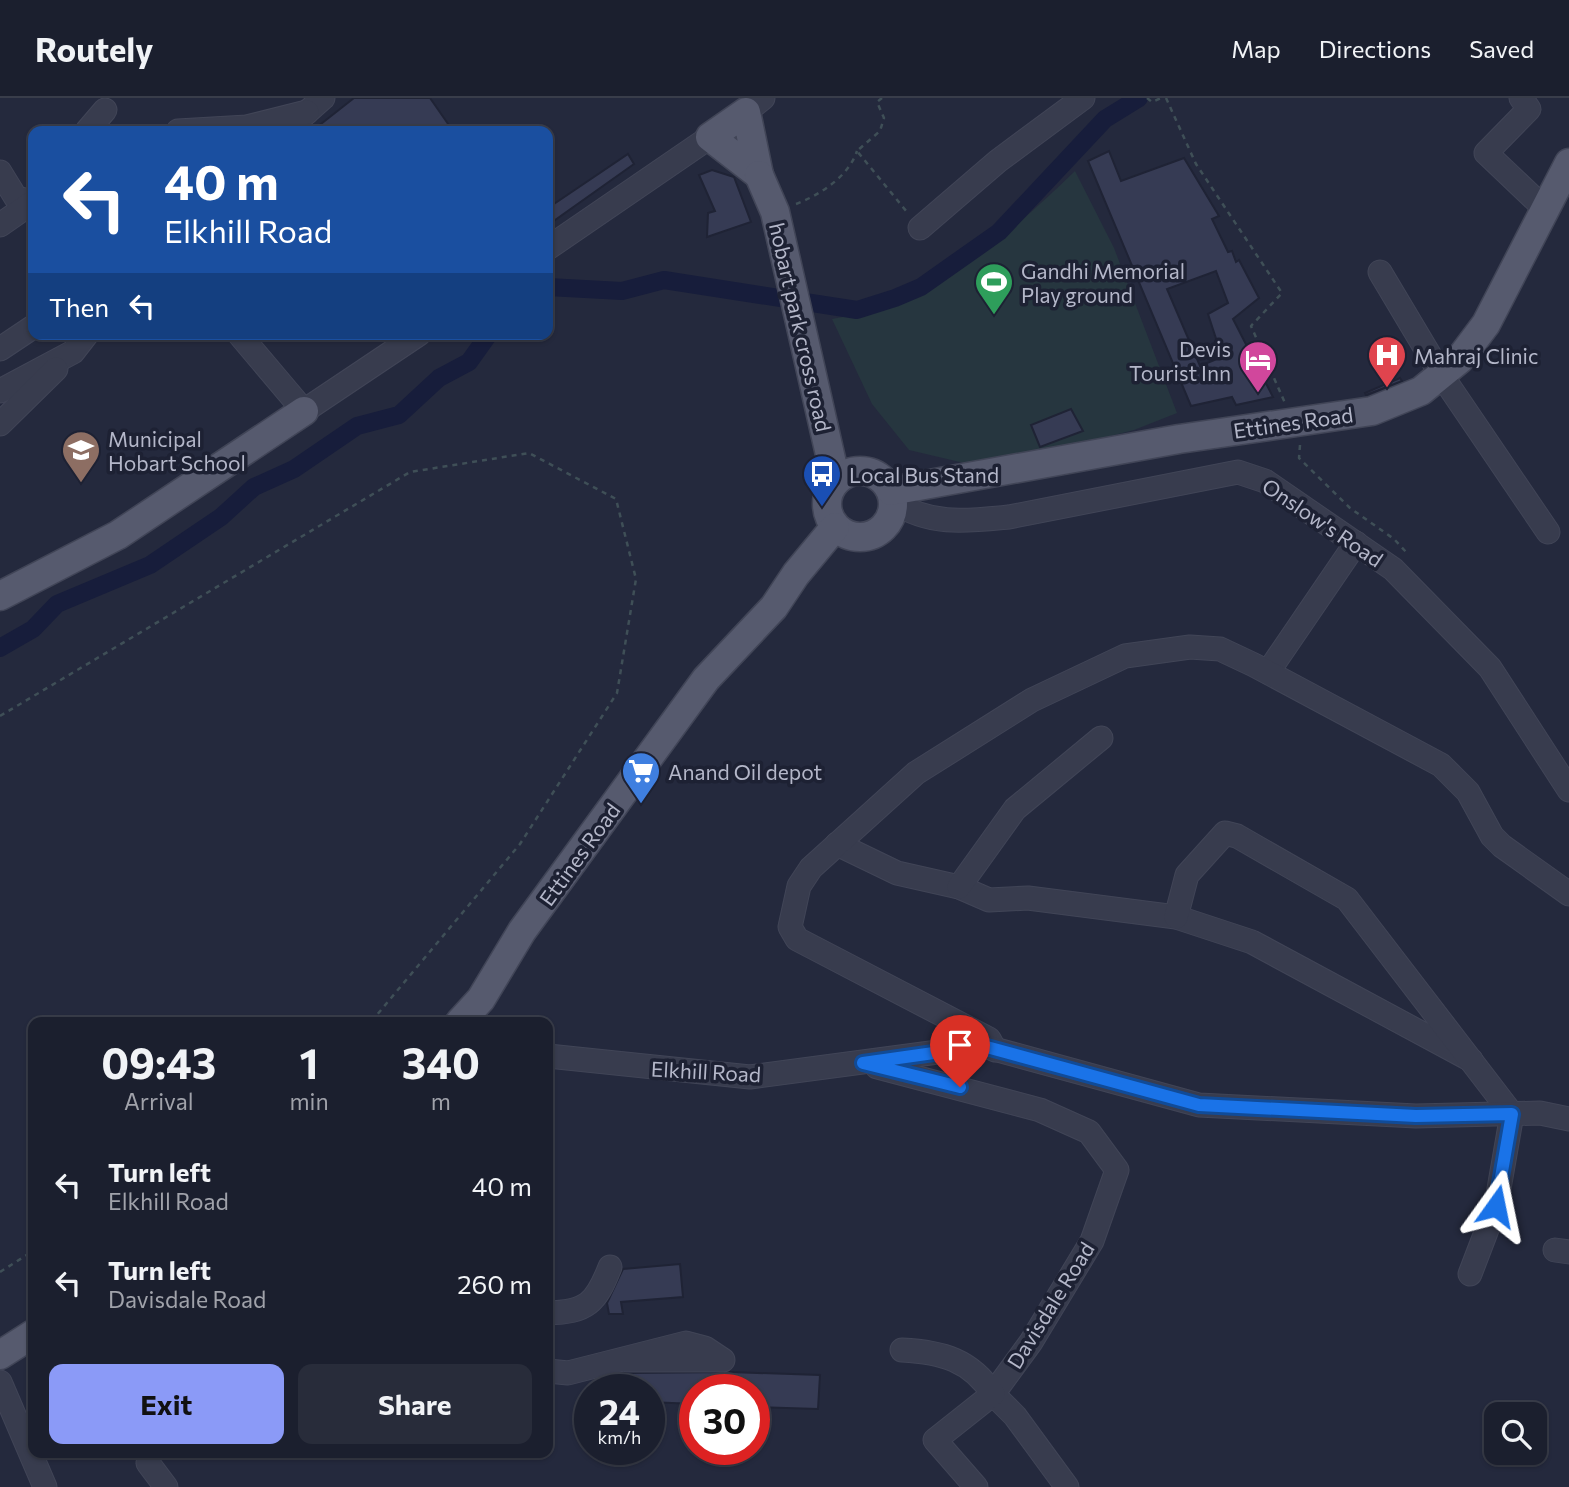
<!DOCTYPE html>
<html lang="en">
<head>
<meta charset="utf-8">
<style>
  body { margin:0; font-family:Commissioner,sans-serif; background:#282c3a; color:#f1f3f6; height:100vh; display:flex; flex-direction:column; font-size:26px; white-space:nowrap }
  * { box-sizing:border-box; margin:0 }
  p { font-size:23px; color:#a0a2aa }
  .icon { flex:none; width:38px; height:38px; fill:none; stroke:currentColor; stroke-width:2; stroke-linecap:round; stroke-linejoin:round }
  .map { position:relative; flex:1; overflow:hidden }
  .details { position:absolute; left:28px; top:919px; width:525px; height:441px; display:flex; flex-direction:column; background:#1b1f2e; border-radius:14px; box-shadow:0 2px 5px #0004,0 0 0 2px #393d4a }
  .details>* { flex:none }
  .top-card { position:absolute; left:28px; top:28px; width:525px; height:214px; border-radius:14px; box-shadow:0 2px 5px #0004,0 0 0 2px #393d4a; background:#1a4fa0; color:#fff; overflow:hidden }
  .buttons { position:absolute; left:1484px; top:1304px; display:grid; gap:14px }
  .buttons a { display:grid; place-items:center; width:63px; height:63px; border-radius:14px; background:#1b1f2e; box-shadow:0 2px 5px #0004,0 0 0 2px #393d4a; font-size:35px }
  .speed { position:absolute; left:574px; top:1276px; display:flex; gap:14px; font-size:35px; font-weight:700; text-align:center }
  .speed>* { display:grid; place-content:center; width:91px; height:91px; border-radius:50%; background:#1b1f2e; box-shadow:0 2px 5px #0004,0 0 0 2px #393d4a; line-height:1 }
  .speed small { font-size:18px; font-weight:400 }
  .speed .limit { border:10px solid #d22; background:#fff; color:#111 }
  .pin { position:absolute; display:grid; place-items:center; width:60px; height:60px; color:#fff; margin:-72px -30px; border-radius:50% 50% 50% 0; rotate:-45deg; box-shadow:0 0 7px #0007 }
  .pin .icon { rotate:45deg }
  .me { position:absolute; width:77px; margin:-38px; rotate:12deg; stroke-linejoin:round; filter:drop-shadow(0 0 5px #0008) }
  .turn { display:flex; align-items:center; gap:24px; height:147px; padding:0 21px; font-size:32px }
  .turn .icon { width:91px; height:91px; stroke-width:2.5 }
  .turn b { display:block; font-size:49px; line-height:60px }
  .then { display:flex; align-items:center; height:66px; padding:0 21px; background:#0003; gap:14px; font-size:26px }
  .eta { display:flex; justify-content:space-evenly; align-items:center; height:119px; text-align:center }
  .eta b { font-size:42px; font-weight:700; line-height:49px }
  .primary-button { display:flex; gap:14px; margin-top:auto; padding:14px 21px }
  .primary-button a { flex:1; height:80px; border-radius:14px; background:#8b9af7; color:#111; font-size:28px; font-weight:700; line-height:80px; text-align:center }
  .primary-button a+a { background:#282c3a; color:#f1f3f6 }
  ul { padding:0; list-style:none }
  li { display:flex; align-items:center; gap:21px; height:98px; padding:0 21px }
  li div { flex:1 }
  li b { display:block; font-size:26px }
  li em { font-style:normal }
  header { display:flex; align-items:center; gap:42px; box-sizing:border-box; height:98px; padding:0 35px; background:#1b1f2e; border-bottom:2px solid #393d4a }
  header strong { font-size:33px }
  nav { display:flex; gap:38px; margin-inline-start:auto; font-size:24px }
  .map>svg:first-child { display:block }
</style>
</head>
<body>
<header>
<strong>Routely</strong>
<nav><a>Map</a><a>Directions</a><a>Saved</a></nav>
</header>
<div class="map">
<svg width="1569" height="1389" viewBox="0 0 1569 1389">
  <rect width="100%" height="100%" fill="#24293d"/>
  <path fill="#26363f" d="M 1075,73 L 1114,150 L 1177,315 L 1134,332 L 1029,359 L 964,365 L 909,352 L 872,306 L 832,221 C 846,218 861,217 875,214 C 948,192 1021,125 1075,73 Z"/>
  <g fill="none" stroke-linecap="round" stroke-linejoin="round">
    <g stroke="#171d3b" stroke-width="18">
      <path d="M 548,189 L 622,193 L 664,182 L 857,212 L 895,200 L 921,189 L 999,134 L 1105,21 L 1139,0"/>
      <path d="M 0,550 L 33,531 L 57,506 L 150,467 L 221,419 L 254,389 L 294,371 L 357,328 L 399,317 L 439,280 L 469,264 L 489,236"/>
    </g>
  </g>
  <g fill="#363b54" stroke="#1f2335" stroke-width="2" fill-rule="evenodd">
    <path d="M 354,0 L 430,0 L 453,33 L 312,33 Z"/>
    <path d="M 1109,53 L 1121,83 L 1184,60 L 1219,118 L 1212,121 L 1228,154 L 1232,153 L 1236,164 L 1239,162 L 1259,200 L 1233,221 L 1273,299 L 1236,307 L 1232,299 L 1191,308 L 1088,63 ZM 1216,173 L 1228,205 L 1208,216 L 1222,259 L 1200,268 L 1167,191 Z"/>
    <path d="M 628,56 L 634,66 L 548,127 L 548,110 Z"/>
    <path d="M 712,72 L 734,79 L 751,124 L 707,139 L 708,115 L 715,113 L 699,77 Z"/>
    <path d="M 1400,280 L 1402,283 L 1366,297 L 1365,295 Z"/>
    <path d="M 1071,311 L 1083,333 L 1040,349 L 1031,327 Z"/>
    <path d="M 680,1166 L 683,1199 L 621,1204 L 623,1216 L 609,1216 L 607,1205 L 623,1171 Z"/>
    <path d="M 730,1274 L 820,1277 L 818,1311 L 754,1309 L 754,1292 L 695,1292 L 695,1306 L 649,1304 L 649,1292 L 606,1292 L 605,1280 L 624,1275 Z"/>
  </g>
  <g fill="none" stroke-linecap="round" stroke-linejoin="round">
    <defs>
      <g id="minor">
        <path d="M 1521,0 L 1529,11 L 1486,55 L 1544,110"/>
        <path d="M 746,14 L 763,0"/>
        <path d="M 296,24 L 323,0"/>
        <path d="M 87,33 L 105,12"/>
        <path d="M 178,33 L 247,29 L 307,14"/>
        <path d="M 0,74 L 16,100 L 33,104"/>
        <path d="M 0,127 L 33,104"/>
        <path d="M 920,130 L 998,63 L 1083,0"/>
        <path d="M 548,150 L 710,39"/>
        <path d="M 1380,174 L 1442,278 L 1548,434"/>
        <path d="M 239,236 L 304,313 L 419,236"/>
        <path d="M 0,251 L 33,229"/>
        <path d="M 0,293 L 73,254 L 87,236"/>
        <path d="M 0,326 L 56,271"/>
        <path d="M 894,404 C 931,428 967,423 1009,419 L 1238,374 L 1265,383 L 1393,471 L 1490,570 L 1569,692"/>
        <path d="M 1268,574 L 1356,445"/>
        <path d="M 837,746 L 897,775 L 959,789 L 989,802 L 1028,800 L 1176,819 L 1252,844 L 1471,962"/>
        <path d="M 959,789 L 1015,711 L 1101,640"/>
        <path d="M 1176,819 L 1187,777 L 1225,735 L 1237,738 L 1347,801 L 1512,1016 L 1496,1108 L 1470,1176"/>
        <path d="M 995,952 L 989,941 L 797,841 L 790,829 L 799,788 L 811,770 L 916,675 L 1032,602 L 1125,558 L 1190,549 L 1220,551 L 1254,567 L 1441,667 L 1468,694 L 1492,738 L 1502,748 L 1569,796"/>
        <path d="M 548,958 L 750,979 L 983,948 L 1199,1007 L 1416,1018 L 1540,1015 L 1569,1021"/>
        <path d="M 877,969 L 1040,1012 L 1089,1034 L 1117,1072 L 1092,1143 L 1031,1244 L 993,1296 L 1015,1318 L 1067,1389"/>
        <path d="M 1555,1152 L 1569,1154"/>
        <path d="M 548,1215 C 587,1214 596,1205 610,1169"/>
        <path d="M 902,1252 C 942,1254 971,1262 993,1296 L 935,1342 L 976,1389"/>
        <path d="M 548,1273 L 568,1275 L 686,1245 L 705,1250 L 723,1262 L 628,1262"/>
        <path d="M 0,1284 L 45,1389"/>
        <path d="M 148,1365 L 166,1389"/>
      </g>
      <g id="major">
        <path d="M 746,14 L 759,77 L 710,39 Z"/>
        <path d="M 759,77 L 775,114 L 836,383"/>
        <circle cx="860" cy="406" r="33"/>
        <path d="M 891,393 L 1179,341 L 1372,313 L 1421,293 L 1459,262 L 1486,226 L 1569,65"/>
        <path d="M 0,498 L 118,437 L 304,313"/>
        <path d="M 460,924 L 481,901 L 522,833 L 706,581 L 774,509 L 796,476 L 835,429"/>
        <path d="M 0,1257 L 33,1236"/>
      </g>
    </defs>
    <use href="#minor" stroke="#414557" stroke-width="25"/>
    <use href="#major" stroke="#414557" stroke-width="31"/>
    <g stroke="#3f4f57" stroke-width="2.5" stroke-dasharray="5 5" stroke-linecap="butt">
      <path d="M 882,0 L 877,4 L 884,20 L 880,33 L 857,53 L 907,114"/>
      <path d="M 1147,0 L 1152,4 L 1161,0"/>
      <path d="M 1166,0 L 1196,66 L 1282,195 L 1251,228 L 1285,305"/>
      <path d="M 796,106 C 820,97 849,78 857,53"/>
      <path d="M 1300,347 L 1299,360 L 1350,410 L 1394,441 L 1407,455"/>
      <path d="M 0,618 L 410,374 L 529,355 L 616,401 L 636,481 L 617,595 L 520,746 L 371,924"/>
      <path d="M 0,1174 L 33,1153"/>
    </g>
    <use href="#minor" stroke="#383c4e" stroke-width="23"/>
    <use href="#major" stroke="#565a6e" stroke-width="28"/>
  </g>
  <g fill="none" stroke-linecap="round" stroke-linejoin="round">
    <defs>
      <path id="route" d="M 960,989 L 863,965 L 983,948 L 1199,1007 L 1416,1018 L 1512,1016 L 1496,1108"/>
    </defs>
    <use href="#route" stroke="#114b97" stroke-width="18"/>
    <use href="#route" stroke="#1a73e8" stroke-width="12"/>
  </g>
  <defs>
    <symbol id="stadium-pin" viewBox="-11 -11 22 30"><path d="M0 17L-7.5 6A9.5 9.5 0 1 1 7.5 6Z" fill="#2e9e5b" stroke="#1d2133"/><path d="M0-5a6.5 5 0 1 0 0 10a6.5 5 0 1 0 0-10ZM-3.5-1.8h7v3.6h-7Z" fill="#fff"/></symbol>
    <symbol id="hospital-pin" viewBox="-11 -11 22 30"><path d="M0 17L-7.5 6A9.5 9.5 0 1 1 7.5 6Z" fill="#e0444e" stroke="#1d2133"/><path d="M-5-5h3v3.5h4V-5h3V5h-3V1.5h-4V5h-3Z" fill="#fff"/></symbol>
    <symbol id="hotel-pin" viewBox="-11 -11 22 30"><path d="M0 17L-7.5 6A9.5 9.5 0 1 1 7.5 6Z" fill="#d1479c" stroke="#1d2133"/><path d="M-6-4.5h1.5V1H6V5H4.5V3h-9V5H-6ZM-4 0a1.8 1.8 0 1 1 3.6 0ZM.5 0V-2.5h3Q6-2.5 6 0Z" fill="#fff"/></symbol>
    <symbol id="school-pin" viewBox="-11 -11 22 30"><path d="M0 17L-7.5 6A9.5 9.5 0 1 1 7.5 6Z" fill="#8d6e63" stroke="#1d2133"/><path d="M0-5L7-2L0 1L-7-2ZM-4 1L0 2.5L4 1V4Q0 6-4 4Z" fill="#fff"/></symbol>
    <symbol id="bus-pin" viewBox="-11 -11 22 30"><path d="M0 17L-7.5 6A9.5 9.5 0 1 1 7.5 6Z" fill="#1a4fb4" stroke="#1d2133"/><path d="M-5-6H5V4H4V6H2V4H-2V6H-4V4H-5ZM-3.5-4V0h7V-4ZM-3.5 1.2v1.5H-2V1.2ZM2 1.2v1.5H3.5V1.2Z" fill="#fff"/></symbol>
    <symbol id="supermarket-pin" viewBox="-11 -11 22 30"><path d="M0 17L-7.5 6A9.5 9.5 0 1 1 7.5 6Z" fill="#3f7fe0" stroke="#1d2133"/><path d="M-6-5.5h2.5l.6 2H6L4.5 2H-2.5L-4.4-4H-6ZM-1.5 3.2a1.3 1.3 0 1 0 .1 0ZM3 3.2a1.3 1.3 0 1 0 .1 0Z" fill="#fff"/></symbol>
  </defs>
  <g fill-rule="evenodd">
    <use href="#stadium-pin" x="972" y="162" width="44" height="60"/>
    <use href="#hospital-pin" x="1365" y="235" width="44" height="60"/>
    <use href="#hotel-pin" x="1236" y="240" width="44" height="60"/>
    <use href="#school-pin" x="59" y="330" width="44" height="60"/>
    <use href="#bus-pin" x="800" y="354" width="44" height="60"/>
    <use href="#supermarket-pin" x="619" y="651" width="44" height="60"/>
  </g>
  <g text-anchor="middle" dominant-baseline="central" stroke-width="7" stroke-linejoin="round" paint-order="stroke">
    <g font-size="21" fill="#b4b7c9" stroke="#1d2133" text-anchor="start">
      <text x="1021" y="172">Gandhi Memorial<tspan x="1021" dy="24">Play ground</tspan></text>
      <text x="1231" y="250" text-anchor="end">Devis<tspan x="1231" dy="24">Tourist Inn</tspan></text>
      <text x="1414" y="257">Mahraj Clinic</text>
      <text x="108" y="340">Municipal<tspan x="108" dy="24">Hobart School</tspan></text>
      <text x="849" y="376">Local Bus Stand</text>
      <text x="668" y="673">Anand Oil depot</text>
    </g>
    <g font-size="21" fill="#b4b7c9" stroke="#1d2133">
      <text transform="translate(801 229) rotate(77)">hobart park cross road</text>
      <text transform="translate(1293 324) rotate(-8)">Ettines Road</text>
      <text transform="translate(1323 424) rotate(34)">Onslow's Road</text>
      <text transform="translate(579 756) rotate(-54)">Ettines Road</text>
      <text transform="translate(706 973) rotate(3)">Elkhill Road</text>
      <text transform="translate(1050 1207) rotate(-58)">Davisdale Road</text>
    </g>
  </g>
</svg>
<div class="buttons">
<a><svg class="icon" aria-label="search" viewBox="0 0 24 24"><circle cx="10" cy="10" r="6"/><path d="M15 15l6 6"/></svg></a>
</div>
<div class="speed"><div>24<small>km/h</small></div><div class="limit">30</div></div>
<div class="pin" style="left:960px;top:989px;background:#d93025"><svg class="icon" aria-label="arrive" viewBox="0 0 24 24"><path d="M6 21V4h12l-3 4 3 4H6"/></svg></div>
<svg class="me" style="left:1496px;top:1108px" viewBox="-20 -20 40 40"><path d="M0-17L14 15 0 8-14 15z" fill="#1a73e8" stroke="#fff" stroke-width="4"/></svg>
<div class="top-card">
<div class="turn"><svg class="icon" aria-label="left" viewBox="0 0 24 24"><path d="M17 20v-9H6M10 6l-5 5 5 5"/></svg><div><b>40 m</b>Elkhill Road</div></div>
<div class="then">Then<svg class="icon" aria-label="left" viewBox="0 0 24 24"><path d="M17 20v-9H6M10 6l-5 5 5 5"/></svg></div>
</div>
<section class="details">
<div class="eta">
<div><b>09:43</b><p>Arrival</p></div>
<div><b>1</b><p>min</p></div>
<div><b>340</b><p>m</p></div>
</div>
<ul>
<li><svg class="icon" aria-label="left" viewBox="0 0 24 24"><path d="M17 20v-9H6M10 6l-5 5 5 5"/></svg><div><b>Turn left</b><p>Elkhill Road</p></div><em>40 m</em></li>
<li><svg class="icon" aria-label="left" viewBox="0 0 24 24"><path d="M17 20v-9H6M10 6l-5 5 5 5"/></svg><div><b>Turn left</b><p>Davisdale Road</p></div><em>260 m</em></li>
</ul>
<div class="primary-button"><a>Exit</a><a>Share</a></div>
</section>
</div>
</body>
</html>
